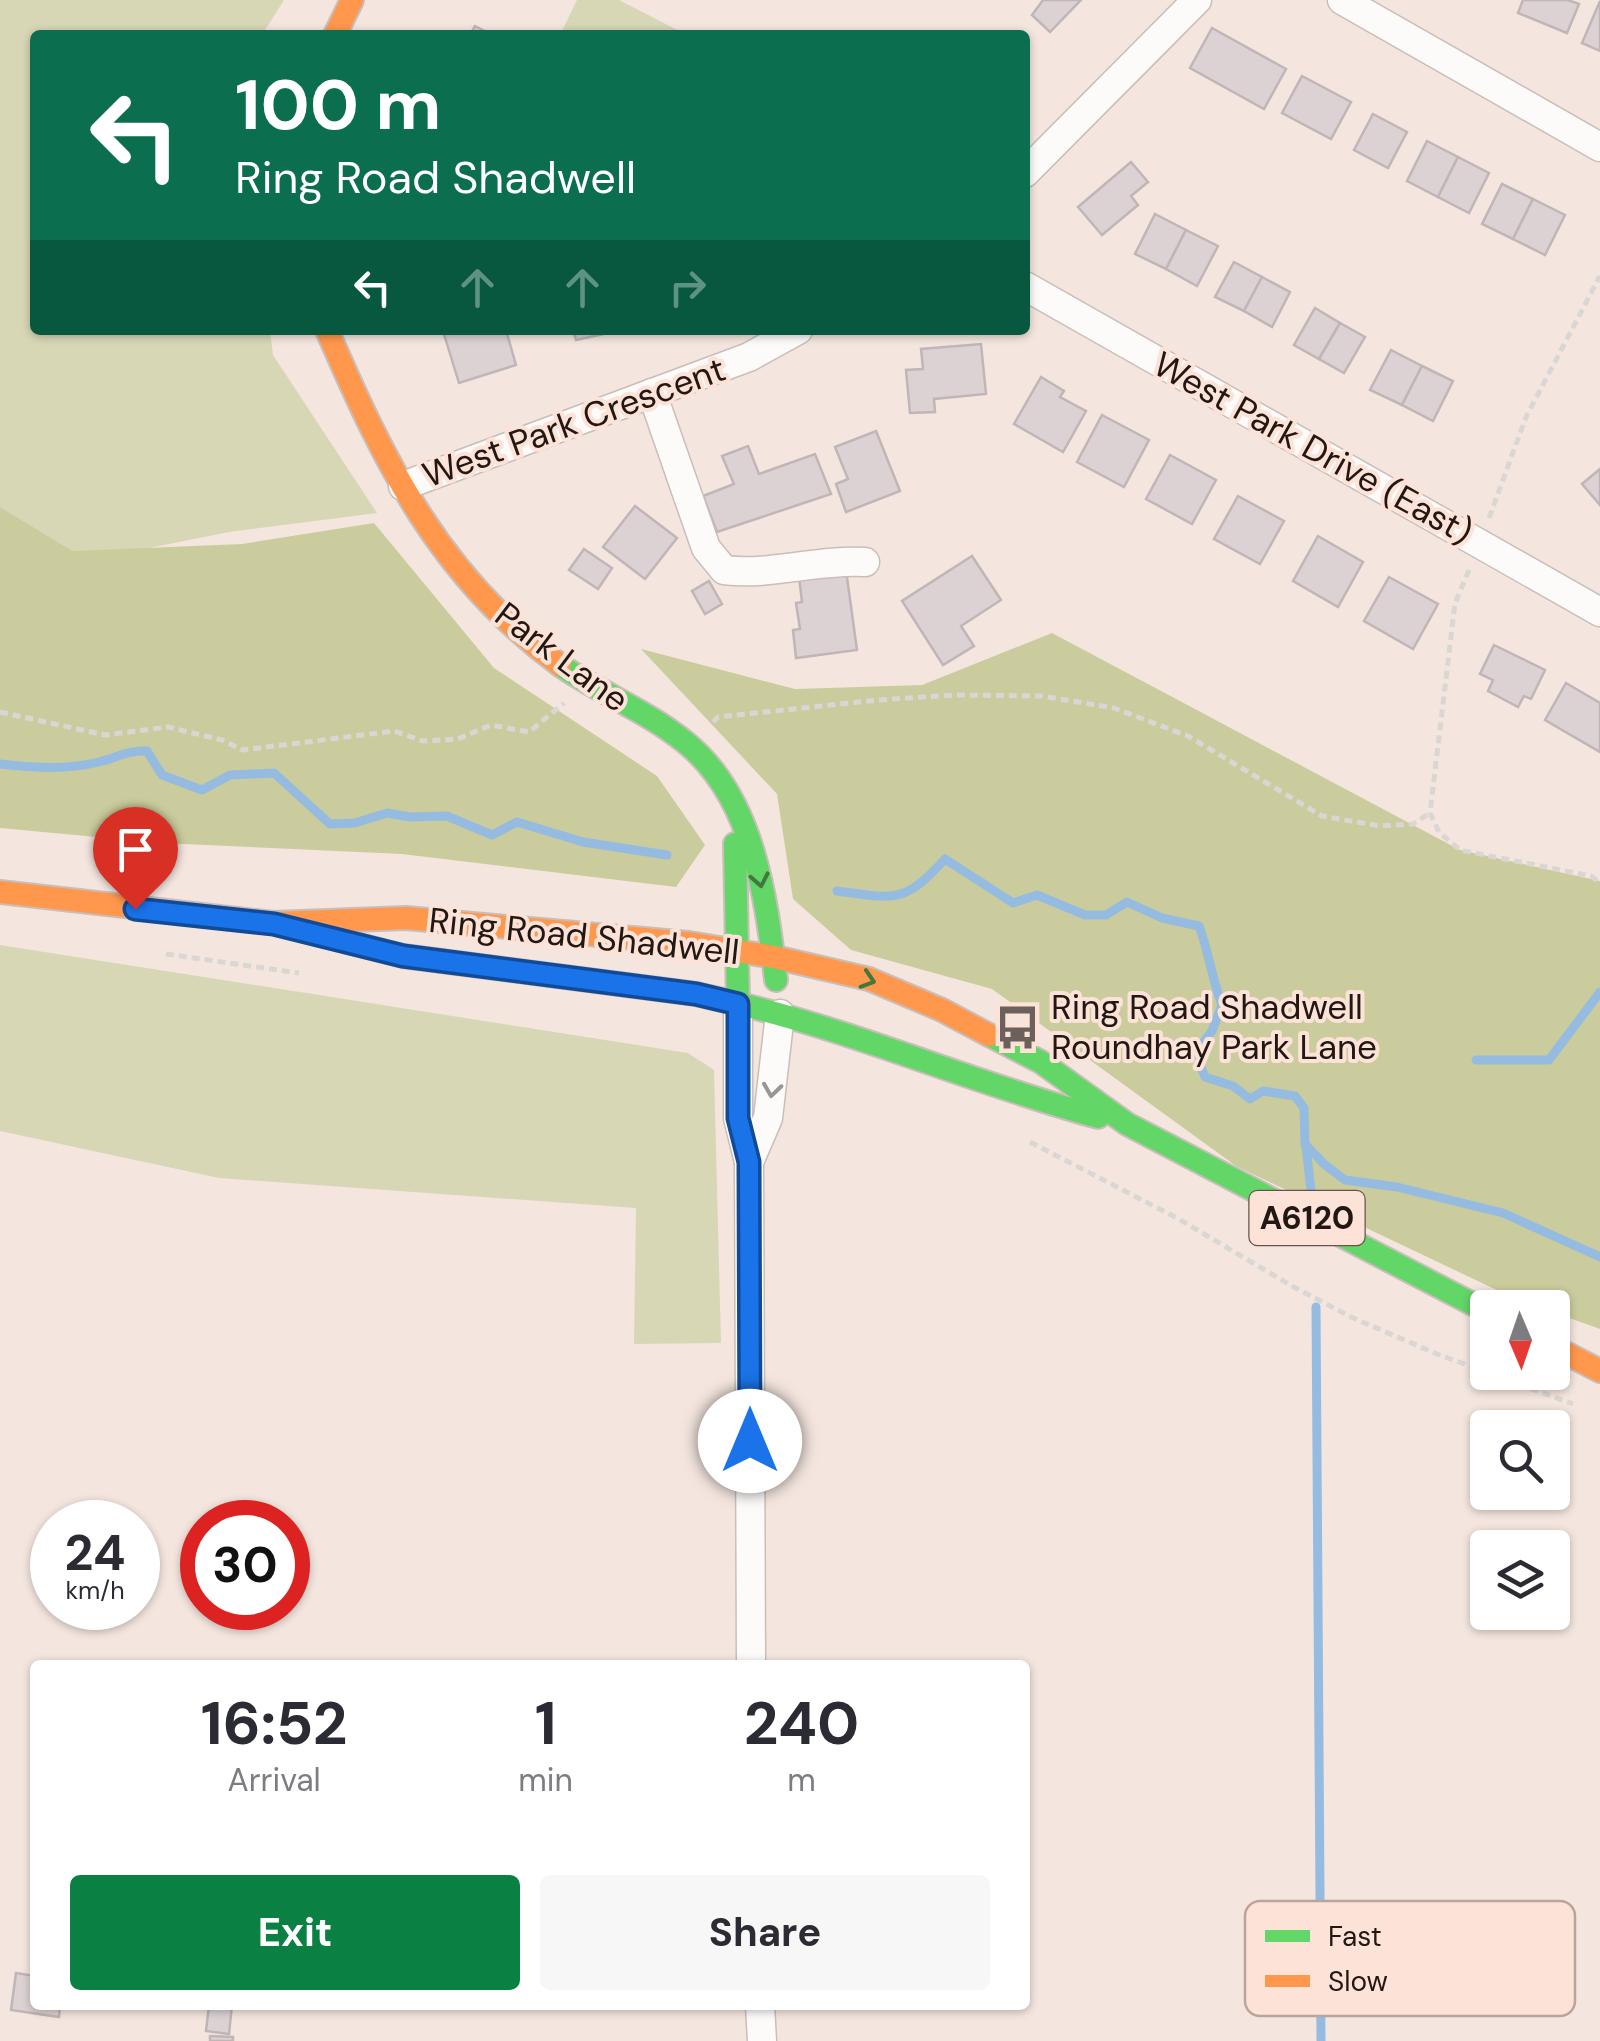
<!DOCTYPE html>
<html lang="en">
<head>
<meta charset="utf-8">
<style>
  body { margin:0; font-family:"DM Sans",sans-serif; background:#f7f7f7; color:#2b2b33; height:100vh; display:flex; flex-direction:column; font-size:38px; white-space:nowrap }
  * { box-sizing:border-box; margin:0 }
  p { font-size:32px; color:#7c7c81 }
  .icon { flex:none; width:55px; height:55px; fill:none; stroke:currentColor; stroke-width:2; stroke-linecap:round; stroke-linejoin:round }
  .map { position:relative; flex:1; overflow:hidden }
  .drawer { position:absolute; left:30px; top:1660px; width:1000px; height:350px; display:flex; flex-direction:column; background:#fff; border-radius:10px; box-shadow:0 2px 8px #0004 }
  .drawer>* { flex:none }
  .top-card { position:absolute; left:30px; top:30px; width:1000px; height:305px; border-radius:10px; box-shadow:0 2px 8px #0004; background:#0b6e4f; color:#fff; overflow:hidden }
  .needle { width:65px; rotate:178deg }
  .buttons { position:absolute; left:1470px; top:1290px; display:grid; gap:20px }
  .buttons a { display:grid; place-items:center; width:100px; height:100px; border-radius:10px; background:#fff; box-shadow:0 2px 8px #0004; font-size:50px }
  .speed { position:absolute; left:30px; top:1500px; display:flex; gap:20px; font-size:50px; font-weight:700; text-align:center }
  .speed>* { display:grid; place-content:center; width:130px; height:130px; border-radius:50%; background:#fff; box-shadow:0 2px 8px #0004; line-height:1 }
  .speed small { font-size:25px; font-weight:400 }
  .speed .limit { border:15px solid #d22; background:#fff; color:#111 }
  .pin { position:absolute; display:grid; place-items:center; width:85px; height:85px; color:#fff; margin:-102px -42px; border-radius:50% 50% 50% 0; rotate:-45deg; box-shadow:0 0 10px #0007 }
  .pin .icon { rotate:45deg }
  .me { position:absolute; width:110px; margin:-55px; rotate:0deg; stroke-linejoin:round; filter:drop-shadow(0 0 8px #0008) }
  .turn { display:flex; align-items:center; gap:35px; height:210px; padding:0 40px; font-size:45px }
  .turn .icon { width:130px; height:130px; stroke-width:2.5 }
  .turn b { display:block; font-size:70px; line-height:85px }
  .lanes { display:flex; align-items:center; height:95px; padding:0 40px; background:#0003; justify-content:center; gap:50px; direction:ltr }
  .lanes .off { opacity:.35 }
  .eta { display:flex; justify-content:space-evenly; align-items:center; height:170px; text-align:center }
  .eta b { font-size:60px; font-weight:700; line-height:70px }
  .action { display:flex; gap:20px; margin-top:auto; padding:20px 40px }
  .action a { flex:1; height:115px; border-radius:10px; background:#0b8043; color:#fff; font-size:40px; font-weight:700; line-height:115px; text-align:center }
  .action a+a { background:#f7f7f7; color:#2b2b33 }
  .map>svg:first-child { display:block }
</style>
</head>
<body>
<div class="map">
<svg width="1600" height="2041" viewBox="0 0 1600 2041">
  <rect width="100%" height="100%" fill="#f4e6df"/>
  <g fill="#d7d7b6">
    <path d="M 0,0 L 284,0 L 262,35 L 35,35 L 35,330 L 270,330 L 273,355 L 377,513 L 229,532 L 124,553 L 73,551 L 0,507 Z"/>
    <path d="M 577,0 L 619,0 L 687,35 L 560,35 Z"/>
    <path d="M 0,945 L 688,1053 L 714,1070 L 721,1343 L 634,1344 L 636,1208 L 219,1178 L 0,1131 Z"/>
  </g>
  <g fill="#cbcc9d">
    <path d="M 0,507 L 73,551 L 242,544 L 374,523 L 494,668 L 657,776 L 705,845 L 676,887 L 402,854 L 161,843 L 0,828 Z"/>
    <path d="M 1052,633 L 1460,850 L 1600,881 L 1600,1329 L 1553,1312 L 1552,1308 L 1524,1303 L 1236,1166 L 992,989 L 851,950 L 793,899 L 777,794 L 641,649 L 795,689 L 922,685 Z"/>
  </g>
  <g fill="none" stroke-linecap="round" stroke-linejoin="round">
    <g stroke="#95bbe0" stroke-width="9">
      <path d="M 0,764 C 34,768 66,770 99,762 C 117,758 127,750 147,751 L 162,775 L 202,790 L 230,775 L 274,773 L 330,824 L 355,823 L 387,813 L 410,817 L 447,816 L 492,835 L 517,822 L 583,842 L 667,855"/>
      <path d="M 837,891 C 895,899 904,904 945,859 L 1013,903 L 1037,895 L 1085,915 L 1106,915 L 1127,902 L 1162,918 L 1199,926 C 1209,953 1212,979 1222,1005 L 1212,1031 L 1195,1053 L 1205,1077 L 1233,1086 L 1250,1099 L 1263,1091 L 1295,1096 L 1304,1108 L 1305,1144 L 1324,1164 L 1345,1180 L 1397,1187 L 1503,1213 L 1600,1257"/>
      <path d="M 1476,1060 L 1549,1060 L 1600,992"/>
      <path d="M 1306,1146 L 1312,1200"/>
      <path d="M 1316,1307 L 1321,2041"/>
    </g>
  </g>
  <g fill="#dcd2d3" stroke="#c0b6b7" stroke-width="2.5">
    <path d="M 1043,0 L 1081,0 L 1050,32 L 1032,15 Z"/>
    <path d="M 1523,0 L 1568,0 L 1579,4 L 1567,33 L 1518,13 Z"/>
    <path d="M 1600,1 L 1600,51 L 1582,43 Z"/>
    <path d="M 475,26 L 492,35 L 470,35 Z"/>
    <path d="M 1212,28 L 1286,69 L 1264,109 L 1190,68 Z"/>
    <path d="M 1302,76 L 1351,102 L 1331,139 L 1282,113 Z"/>
    <path d="M 1373,114 L 1407,132 L 1388,168 L 1354,150 Z"/>
    <path d="M 1427,141 L 1458,157 L 1438,197 L 1407,181 Z"/>
    <path d="M 1458,157 L 1489,173 L 1469,213 L 1438,197 Z"/>
    <path d="M 1131,162 L 1148,182 L 1131,196 L 1138,205 L 1102,235 L 1078,207 Z"/>
    <path d="M 1502,184 L 1533,199 L 1513,239 L 1482,224 Z"/>
    <path d="M 1533,199 L 1565,215 L 1545,255 L 1513,239 Z"/>
    <path d="M 1155,214 L 1186,230 L 1166,269 L 1135,254 Z"/>
    <path d="M 1186,230 L 1218,246 L 1197,286 L 1166,269 Z"/>
    <path d="M 1234,262 L 1262,277 L 1244,311 L 1215,297 Z"/>
    <path d="M 1262,277 L 1290,292 L 1272,327 L 1244,311 Z"/>
    <path d="M 1315,308 L 1340,323 L 1319,359 L 1294,345 Z"/>
    <path d="M 1340,323 L 1365,337 L 1344,373 L 1319,359 Z"/>
    <path d="M 506,330 L 516,365 L 459,383 L 443,331 Z"/>
    <path d="M 573,330 L 622,330 L 576,340 Z"/>
    <path d="M 981,344 L 986,394 L 934,399 L 935,412 L 910,413 L 906,370 L 923,369 L 921,349 Z"/>
    <path d="M 1391,350 L 1422,366 L 1402,405 L 1370,390 Z"/>
    <path d="M 1422,366 L 1453,381 L 1433,421 L 1402,405 Z"/>
    <path d="M 1041,377 L 1064,391 L 1060,397 L 1086,411 L 1063,452 L 1014,424 Z"/>
    <path d="M 1102,415 L 1149,440 L 1124,487 L 1077,462 Z"/>
    <path d="M 876,431 L 900,491 L 846,512 L 836,484 L 848,479 L 835,447 Z"/>
    <path d="M 748,446 L 759,474 L 815,454 L 831,494 L 717,532 L 703,496 L 734,484 L 722,456 Z"/>
    <path d="M 1170,455 L 1216,480 L 1192,524 L 1146,499 Z"/>
    <path d="M 1600,469 L 1600,505 L 1582,484 Z"/>
    <path d="M 1238,496 L 1284,521 L 1260,564 L 1214,539 Z"/>
    <path d="M 635,506 L 677,538 L 645,579 L 603,547 Z"/>
    <path d="M 1318,536 L 1363,562 L 1338,607 L 1293,581 Z"/>
    <path d="M 584,549 L 612,568 L 598,589 L 569,570 Z"/>
    <path d="M 972,556 L 1001,600 L 961,626 L 974,646 L 943,665 L 902,601 Z"/>
    <path d="M 846,570 L 857,650 L 796,658 L 793,630 L 800,629 L 796,603 L 802,602 L 799,577 Z"/>
    <path d="M 1389,577 L 1438,604 L 1413,649 L 1364,621 Z"/>
    <path d="M 709,581 L 722,604 L 705,614 L 692,591 Z"/>
    <path d="M 1494,645 L 1545,670 L 1531,699 L 1524,696 L 1518,707 L 1488,691 L 1493,680 L 1480,674 Z"/>
    <path d="M 1566,683 L 1600,703 L 1600,752 L 1545,720 Z"/>
    <path d="M 16,1973 L 35,1976 L 35,2005 L 60,2005 L 59,2017 L 11,2010 Z"/>
    <path d="M 209,2005 L 232,2005 L 229,2034 L 206,2031 Z"/>
    <path d="M 210,2036 L 233,2037 L 233,2041 L 210,2041 Z"/>
  </g>
  <g fill="none" stroke-linecap="round" stroke-linejoin="round">
    <defs>
      <g id="street">
        <path d="M 1342,0 L 1600,147"/>
        <path d="M 1025,173 L 1197,0"/>
        <path d="M 1025,286 L 1600,612"/>
        <path d="M 652,393 L 706,548 L 724,570 C 771,576 818,559 865,562"/>
        <path d="M 403,486 L 749,357 L 798,330"/>
        <path d="M 738,1004 L 738,1118 L 749,1162 L 751,1665"/>
        <path d="M 749,1162 L 768,1118 L 780,1014"/>
        <path d="M 760,2005 L 762,2041"/>
      </g>
      <g id="fast">
        <path d="M 560,665 C 600,693 647,711 685,742 C 754,797 766,898 776,980"/>
        <path d="M 735,844 L 738,1004"/>
        <path d="M 740,1004 C 862,1034 977,1084 1098,1117"/>
        <path d="M 989,1035 L 1041,1062 L 1127,1124 L 1488,1312"/>
      </g>
      <g id="slow">
        <path d="M 335,35 L 352,0"/>
        <path d="M 327,330 C 385,464 439,576 560,665"/>
        <path d="M 0,892 L 274,923 L 403,956 L 696,994 L 740,1004"/>
        <path d="M 274,923 L 406,918 L 689,943 L 774,957 L 869,979 L 942,1010 L 989,1035"/>
        <path d="M 1552,1346 L 1600,1371"/>
      </g>
    </defs>
    <use href="#street" stroke="#c9beb9" stroke-width="31"/>
    <use href="#fast" stroke="#c9beb9" stroke-width="26"/>
    <use href="#slow" stroke="#c9beb9" stroke-width="26"/>
    <g stroke="#dad6d4" stroke-width="5" stroke-dasharray="8 5" stroke-linecap="butt">
      <path d="M 1489,518 L 1526,417 L 1600,276"/>
      <path d="M 1469,570 L 1455,603 L 1430,813 L 1439,832 L 1460,850 L 1591,876 L 1600,883"/>
      <path d="M 0,712 L 105,735 L 168,727 L 222,740 L 243,750 L 394,731 L 423,741 L 458,739 L 491,725 L 529,732 L 564,703"/>
      <path d="M 713,722 L 718,717 L 878,700 L 954,695 L 1042,696 L 1114,708 L 1188,736 L 1322,816 L 1380,826 L 1413,824 L 1430,813"/>
      <path d="M 166,954 L 299,973"/>
      <path d="M 1030,1142 L 1177,1218 L 1292,1286 L 1351,1317 L 1437,1354 L 1573,1404"/>
    </g>
    <use href="#street" stroke="#fdfbfa" stroke-width="28"/>
    <use href="#fast" stroke="#63d668" stroke-width="22"/>
    <use href="#slow" stroke="#ff974d" stroke-width="22"/>
  </g>
  <defs><path id="oneway-chevron" d="M-2-3.5L2.5 0L-2 3.5" fill="none" stroke-width="1.6" stroke-linecap="round" stroke-linejoin="round" transform="scale(2.5)"/></defs>
  <g stroke="#42773e">
    <use href="#oneway-chevron" transform="translate(760 880) rotate(79)"/>
    <use href="#oneway-chevron" transform="translate(868 980) rotate(18)"/>
  </g>
  <use stroke="#9a9592" href="#oneway-chevron" transform="translate(772 1090) rotate(98)"/>
  <g fill="none" stroke-linecap="round" stroke-linejoin="round">
    <defs>
      <path id="route" d="M 135,909 L 274,924 L 403,956 L 696,994 L 738,1004 L 738,1118 L 749,1162 L 750,1441"/>
    </defs>
    <use href="#route" stroke="#114b97" stroke-width="25"/>
    <use href="#route" stroke="#1a73e8" stroke-width="18"/>
  </g>
  <defs>
    <symbol id="bus-bare" viewBox="-9 -9 18 18"><path d="M-5-6H5V4H4V6H2V4H-2V6H-4V4H-5ZM-3.5-4V0h7V-4ZM-3.5 1.2v1.5H-2V1.2ZM2 1.2v1.5H3.5V1.2Z" fill="#6b605b" stroke="#fce2d7" stroke-width="2.5" paint-order="stroke"/></symbol>
  </defs>
  <g fill-rule="evenodd">
    <use href="#bus-bare" x="986" y="996" width="63" height="63"/>
  </g>
  <g text-anchor="middle" dominant-baseline="central" stroke-width="8" stroke-linejoin="round" paint-order="stroke">
    <rect fill="#fce2d7" stroke="#63554e" stroke-width="2.5" x="1249.5" y="1191" width="115" height="54" rx="8"/>
    <g font-size="32" font-weight="bold" fill="#211814">
      <text x="1307" y="1218">A6120</text>
    </g>
    <g font-size="35" fill="#211814" stroke="#fce2d7">
      <text transform="translate(574 422) rotate(-20)">West Park Crescent</text>
      <text transform="translate(1313 448) rotate(29)">West Park Drive (East)</text>
      <text transform="translate(562 657) rotate(37)">Park Lane</text>
      <text transform="translate(584 936) rotate(6)">Ring Road Shadwell</text>
    </g>
    <g font-size="35" fill="#211814" stroke="#fce2d7" text-anchor="start">
      <text x="1051" y="1007">Ring Road Shadwell<tspan x="1051" dy="40">Roundhay Park Lane</tspan></text>
    </g>
  </g>
  <rect x="1245" y="1901" width="330" height="115" rx="15" fill="#fce2d7" stroke="#baa59c" stroke-width="2.5"/>
  <rect x="1265" y="1930" width="45" height="12" fill="#63d668"/>
  <rect x="1265" y="1975" width="45" height="12" fill="#ff974d"/>
  <g font-size="28" fill="#211814">
    <text x="1328" y="1946">Fast</text>
    <text x="1328" y="1991">Slow</text>
  </g>
</svg>
<div class="buttons">
<a><svg class="needle" viewBox="-14 -14 28 28"><path d="M0-13l5 13h-10z" fill="#e53935"/><path d="M0 13l5-13h-10z" fill="#7c7c81"/></svg></a>
<a><svg class="icon" aria-label="search" viewBox="0 0 24 24"><circle cx="10" cy="10" r="6"/><path d="M15 15l6 6"/></svg></a>
<a><svg class="icon" aria-label="layers" viewBox="0 0 24 24"><path d="M12 4l9 5-9 5-9-5zM3 14l9 5 9-5"/></svg></a>
</div>
<div class="speed"><div>24<small>km/h</small></div><div class="limit">30</div></div>
<div class="pin" style="left:135px;top:909px;background:#d93025"><svg class="icon" aria-label="arrive" viewBox="0 0 24 24"><path d="M6 21V4h12l-3 4 3 4H6"/></svg></div>
<svg class="me" style="left:750px;top:1441px" viewBox="-20 -20 40 40"><circle r="19" fill="#fff"/><path d="M0-13L10 11 0 6-10 11z" fill="#1a73e8"/></svg>
<div class="top-card">
<div class="turn"><svg class="icon" aria-label="left" viewBox="0 0 24 24"><path d="M17 20v-9H6M10 6l-5 5 5 5"/></svg><div><b>100 m</b>Ring Road Shadwell</div></div>
<div class="lanes"><svg class="icon" aria-label="left" viewBox="0 0 24 24"><path d="M17 20v-9H6M10 6l-5 5 5 5"/></svg><svg class="icon off" aria-label="ahead" viewBox="0 0 24 24"><path d="M12 20V5M6 11l6-6 6 6"/></svg><svg class="icon off" aria-label="ahead" viewBox="0 0 24 24"><path d="M12 20V5M6 11l6-6 6 6"/></svg><svg class="icon off" aria-label="right" viewBox="0 0 24 24"><path d="M7 20v-9h11M14 6l5 5-5 5"/></svg></div>
</div>
<section class="drawer">
<div class="eta">
<div><b>16:52</b><p>Arrival</p></div>
<div><b>1</b><p>min</p></div>
<div><b>240</b><p>m</p></div>
</div>
<div class="action"><a>Exit</a><a>Share</a></div>
</section>
</div>
</body>
</html>
